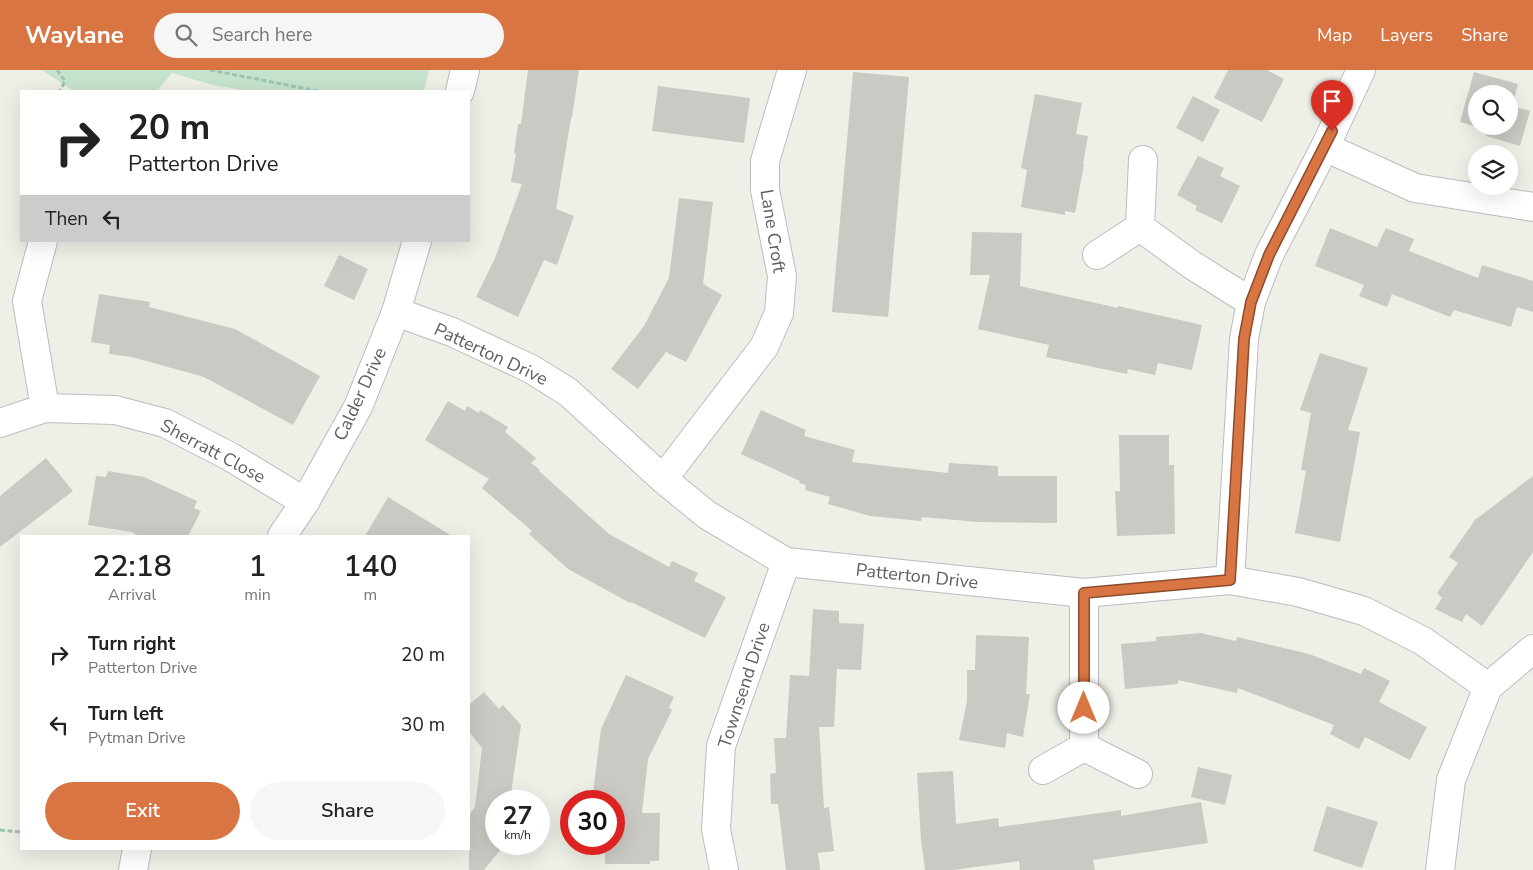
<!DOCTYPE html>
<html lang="en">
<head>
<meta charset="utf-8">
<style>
  body { margin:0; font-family:"Nunito Sans",sans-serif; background:#f6f6f6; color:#222; height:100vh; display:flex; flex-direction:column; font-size:19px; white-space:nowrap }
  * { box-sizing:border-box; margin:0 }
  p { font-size:16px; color:#767676 }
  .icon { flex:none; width:28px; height:28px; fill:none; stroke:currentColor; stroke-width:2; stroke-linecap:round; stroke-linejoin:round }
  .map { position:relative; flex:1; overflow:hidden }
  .sheet { position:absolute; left:20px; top:465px; width:450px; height:315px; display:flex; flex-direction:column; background:#fff; border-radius:0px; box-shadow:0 5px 20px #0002 }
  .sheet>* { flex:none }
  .guide { position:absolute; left:20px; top:20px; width:450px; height:152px; border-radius:0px; box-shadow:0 5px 20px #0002; background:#fff; color:#222; overflow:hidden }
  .tools { position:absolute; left:1468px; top:15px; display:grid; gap:10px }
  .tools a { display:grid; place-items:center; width:50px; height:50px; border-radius:50%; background:#fff; box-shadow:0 5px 20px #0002; font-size:25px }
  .speed { position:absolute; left:485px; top:720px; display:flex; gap:10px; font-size:25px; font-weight:700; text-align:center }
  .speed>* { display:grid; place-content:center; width:65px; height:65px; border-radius:50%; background:#fff; box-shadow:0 5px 20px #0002; line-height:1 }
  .speed small { font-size:12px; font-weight:400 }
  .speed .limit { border:8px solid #d22; background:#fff; color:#111 }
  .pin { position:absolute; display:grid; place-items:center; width:42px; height:42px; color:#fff; margin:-51px -21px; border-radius:50% 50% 50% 0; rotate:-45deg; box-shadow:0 0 5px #0007 }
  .pin .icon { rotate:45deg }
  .me { position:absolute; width:55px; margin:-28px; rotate:0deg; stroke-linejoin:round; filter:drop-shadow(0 0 4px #0008) }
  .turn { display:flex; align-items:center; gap:18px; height:105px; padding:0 25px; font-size:22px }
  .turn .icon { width:65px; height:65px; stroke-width:2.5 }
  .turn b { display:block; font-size:35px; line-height:42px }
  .then { display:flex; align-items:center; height:48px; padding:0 25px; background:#0003; gap:10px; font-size:19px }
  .eta { display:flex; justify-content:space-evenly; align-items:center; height:85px; text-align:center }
  .eta b { font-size:30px; font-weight:600; line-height:35px }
  .cta { display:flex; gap:10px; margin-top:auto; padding:10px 25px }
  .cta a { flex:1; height:58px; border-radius:30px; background:#d87543; color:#fff; font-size:20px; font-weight:600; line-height:58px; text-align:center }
  .cta a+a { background:#f6f6f6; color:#222 }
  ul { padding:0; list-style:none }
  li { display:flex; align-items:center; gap:15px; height:70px; padding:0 25px }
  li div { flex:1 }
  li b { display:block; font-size:19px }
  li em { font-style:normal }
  header { display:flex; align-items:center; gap:30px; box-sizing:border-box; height:70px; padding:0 25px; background:#d87543; color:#fff }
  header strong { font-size:24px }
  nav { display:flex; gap:28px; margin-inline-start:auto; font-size:18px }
  .search { width:350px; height:45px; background:#f6f6f6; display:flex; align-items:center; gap:12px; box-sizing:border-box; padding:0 18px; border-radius:28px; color:#767676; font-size:19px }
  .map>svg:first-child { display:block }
</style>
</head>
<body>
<header>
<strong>Waylane</strong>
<div class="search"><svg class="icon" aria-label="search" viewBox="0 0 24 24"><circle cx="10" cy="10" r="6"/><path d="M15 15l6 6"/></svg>Search here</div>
<nav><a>Map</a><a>Layers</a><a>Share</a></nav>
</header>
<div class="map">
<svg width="1533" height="800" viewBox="0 0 1533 800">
  <rect width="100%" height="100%" fill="#eeefe6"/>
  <path fill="#c6e3cd" d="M 42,0 L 429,0 L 424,21 L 246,21 L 213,15 L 172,3 L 157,21 L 74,21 Z"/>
  <g fill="#cac9c3" fill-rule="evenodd">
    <path d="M 528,0 L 579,0 L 572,48 L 571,48 L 556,139 L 574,146 L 557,195 L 544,190 L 518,247 L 476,227 L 495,188 L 522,114 L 511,112 L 516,83 L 514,83 L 518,54 L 521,54 Z"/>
    <path d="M 1228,0 L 1267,0 L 1284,9 L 1262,52 L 1214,28 Z"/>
    <path d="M 853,2 L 909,7 L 888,247 L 832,242 Z"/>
    <path d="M 1474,2 L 1518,14 L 1512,36 L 1530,41 L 1520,76 L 1486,66 L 1488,60 L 1460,52 ZM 1476,24 L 1509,24 L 1509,56 L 1476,56 Z"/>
    <path d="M 658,16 L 750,28 L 744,73 L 652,61 Z"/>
    <path d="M 1035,24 L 1082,33 L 1076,64 L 1088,66 L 1083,94 L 1084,95 L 1075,143 L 1065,141 L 1065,145 L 1021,137 L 1027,100 L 1021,98 Z"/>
    <path d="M 1193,26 L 1220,40 L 1203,72 L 1176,58 Z"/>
    <path d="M 1198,86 L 1224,98 L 1220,106 L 1240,116 L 1222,153 L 1195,140 L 1197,136 L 1177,125 Z"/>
    <path d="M 679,128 L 713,132 L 703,214 L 722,225 L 686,292 L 666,282 L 638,319 L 611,299 L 644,256 L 669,208 Z"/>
    <path d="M 1330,158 L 1377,177 L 1386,158 L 1414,169 L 1409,181 L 1478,208 L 1482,195 L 1533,211 L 1533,242 L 1517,237 L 1511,257 L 1454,240 L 1450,247 L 1392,224 L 1387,237 L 1359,226 L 1364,215 L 1315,196 Z"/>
    <path d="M 972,162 L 1022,163 L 1020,216 L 1118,238 L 1118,236 L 1202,255 L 1192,300 L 1158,293 L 1155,305 L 1128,299 L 1127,304 L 1046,287 L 1049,275 L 978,259 L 990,205 L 970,205 Z"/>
    <path d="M 339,185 L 368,199 L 354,230 L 324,216 Z"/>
    <path d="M 99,224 L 150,232 L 149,237 L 235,259 L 320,306 L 293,355 L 204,307 L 132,287 L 109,284 L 110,275 L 91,272 Z"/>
    <path d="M 1320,283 L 1368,298 L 1348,360 L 1360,362 L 1340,472 L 1295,463 L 1306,401 L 1301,400 L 1311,343 L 1300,340 Z"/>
    <path d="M 448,331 L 465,341 L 467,336 L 479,343 L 480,340 L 508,357 L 505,362 L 536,388 L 531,393 L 540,400 L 539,401 L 609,464 L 669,497 L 672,491 L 698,503 L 694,511 L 726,527 L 705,568 L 631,532 L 630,533 L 568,499 L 529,464 L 532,461 L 482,418 L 489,409 L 425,370 Z"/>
    <path d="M 761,340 L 806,360 L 804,366 L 855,380 L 852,392 L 948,403 L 949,393 L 998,396 L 998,406 L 1057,406 L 1057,453 L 978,452 L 922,447 L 921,451 L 870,446 L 828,434 L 830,427 L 805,420 L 806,415 L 799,413 L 800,411 L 741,384 Z"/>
    <path d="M 1119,365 L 1169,365 L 1169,395 L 1174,395 L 1175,464 L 1117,466 L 1115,421 L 1120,421 Z"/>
    <path d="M 46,388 L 73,421 L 0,477 L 0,426 Z"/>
    <path d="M 108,401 L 144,407 L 197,431 L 194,438 L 201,441 L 188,466 L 140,466 L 131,462 L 88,455 L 96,406 L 106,407 Z"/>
    <path d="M 1533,406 L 1533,482 L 1482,556 L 1466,544 L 1462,552 L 1435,539 L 1442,528 L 1437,523 L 1458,493 L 1449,487 L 1475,450 Z"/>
    <path d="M 388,427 L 452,466 L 365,466 Z"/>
    <path d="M 813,539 L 839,541 L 839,553 L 864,554 L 861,600 L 837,599 L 834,657 L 819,657 L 824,738 L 829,737 L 834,781 L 818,783 L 820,800 L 786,800 L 778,734 L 771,734 L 770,704 L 776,703 L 774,668 L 786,668 L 790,605 L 809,606 Z"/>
    <path d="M 1201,563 L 1236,571 L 1237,567 L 1309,584 L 1361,604 L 1364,598 L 1390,611 L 1379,632 L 1427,657 L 1410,690 L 1365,667 L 1359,679 L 1330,664 L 1334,655 L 1238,618 L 1237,623 L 1178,610 L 1178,614 L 1125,619 L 1121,574 L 1156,571 L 1156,567 Z"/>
    <path d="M 976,565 L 1029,567 L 1026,624 L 1030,624 L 1023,667 L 1007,663 L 1005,678 L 959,670 L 967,631 L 967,600 L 975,600 Z"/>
    <path d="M 626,605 L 674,627 L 669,638 L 672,640 L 648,689 L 642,743 L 660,743 L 659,791 L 650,791 L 650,794 L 605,794 L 605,774 L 614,774 L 614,731 L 606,731 L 606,724 L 593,723 L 601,659 Z"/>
    <path d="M 484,622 L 499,639 L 503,635 L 521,655 L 510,731 L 496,731 L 496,774 L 505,774 L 484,800 L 469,800 L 469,745 L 475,737 L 482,678 L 469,662 L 469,635 Z"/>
    <path d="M 1198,697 L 1232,705 L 1225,735 L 1191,727 Z"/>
    <path d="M 953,701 L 956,754 L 998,748 L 999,757 L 1121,740 L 1121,746 L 1201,732 L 1208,773 L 1093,790 L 1095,800 L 1020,800 L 1019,791 L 953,800 L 925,800 L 921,770 L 917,703 Z"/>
    <path d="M 1327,736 L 1378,752 L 1362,798 L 1313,781 Z"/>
  </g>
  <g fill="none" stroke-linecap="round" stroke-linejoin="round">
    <defs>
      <g id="minor">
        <path d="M 460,21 L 465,0"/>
        <path d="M 1325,77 L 1415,118 L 1533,137"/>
        <path d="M 1140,157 L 1192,195 L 1251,232"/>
        <path d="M 43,171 L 27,231 L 45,338"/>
        <path d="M 1097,185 L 1140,157 L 1143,90"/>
        <path d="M 396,242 L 452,262 L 531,299 L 568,322 L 663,409 L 707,445 L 786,492 L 1084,523 L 1230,510 L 1298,522 L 1364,541 L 1423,571 L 1488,617"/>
        <path d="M 0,353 L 45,338 L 115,340 L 165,353 L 229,386 L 305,432"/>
        <path d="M 663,409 L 764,277 L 779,243 L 782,206 L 765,120 L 765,91 L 792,0"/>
        <path d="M 282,466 L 305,432 L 358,337 L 396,242 L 417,171"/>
        <path d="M 1230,510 L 1244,269 L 1251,232 L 1269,185 L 1325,77 L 1361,0"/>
        <path d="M 1084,523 L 1084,677"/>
        <path d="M 1043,700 L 1084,677 L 1138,704"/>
        <path d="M 133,800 L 137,779"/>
        <path d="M 724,800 L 716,759 L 721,676 L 786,492"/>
        <path d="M 1440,800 L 1451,710 L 1488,617 L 1533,579"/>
      </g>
    </defs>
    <use href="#minor" stroke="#bbbcc1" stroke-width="30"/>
    <g stroke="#9fc4b3" stroke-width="3" stroke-dasharray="5 2.5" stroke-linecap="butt">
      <path d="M 57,0 L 65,11 L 60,21"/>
      <path d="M 210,0 L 318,21"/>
      <path d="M 0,760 L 21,762"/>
    </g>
    <use href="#minor" stroke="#fff" stroke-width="28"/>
  </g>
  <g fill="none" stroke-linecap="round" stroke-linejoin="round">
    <defs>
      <path id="route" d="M 1084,638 L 1084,523 L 1230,510 L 1244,269 L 1251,232 L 1269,185 L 1332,61"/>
    </defs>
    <use href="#route" stroke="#8c4c2c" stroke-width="12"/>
    <use href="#route" stroke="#d87543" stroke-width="9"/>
  </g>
  <g text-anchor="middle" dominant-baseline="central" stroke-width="5" stroke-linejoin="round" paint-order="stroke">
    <g font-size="18" fill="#5e5f65" stroke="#fff">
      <text transform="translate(773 161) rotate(81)">Lane Croft</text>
      <text transform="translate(491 284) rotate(25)">Patterton Drive</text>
      <text transform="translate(360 324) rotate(-65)">Calder Drive</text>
      <text transform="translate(213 381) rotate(28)">Sherratt Close</text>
      <text transform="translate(917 506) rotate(6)">Patterton Drive</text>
      <text transform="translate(744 615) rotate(-72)">Townsend Drive</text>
    </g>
  </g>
</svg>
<div class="tools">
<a><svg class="icon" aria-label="search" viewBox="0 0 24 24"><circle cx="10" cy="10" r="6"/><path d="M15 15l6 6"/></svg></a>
<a><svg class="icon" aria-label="layers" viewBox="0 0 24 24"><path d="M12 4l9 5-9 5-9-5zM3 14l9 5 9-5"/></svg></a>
</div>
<div class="speed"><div>27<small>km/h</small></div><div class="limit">30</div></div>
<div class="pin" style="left:1332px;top:61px;background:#d93025"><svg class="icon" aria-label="arrive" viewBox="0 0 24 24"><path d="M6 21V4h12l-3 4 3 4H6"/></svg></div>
<svg class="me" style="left:1084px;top:638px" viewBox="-20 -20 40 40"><circle r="19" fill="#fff"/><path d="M0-13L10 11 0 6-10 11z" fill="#d87543"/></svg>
<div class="guide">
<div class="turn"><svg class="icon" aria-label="right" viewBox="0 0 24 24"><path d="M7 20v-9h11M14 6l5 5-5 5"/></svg><div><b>20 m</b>Patterton Drive</div></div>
<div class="then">Then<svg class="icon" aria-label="left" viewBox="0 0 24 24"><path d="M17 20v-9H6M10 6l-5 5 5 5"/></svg></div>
</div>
<section class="sheet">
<div class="eta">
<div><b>22:18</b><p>Arrival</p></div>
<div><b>1</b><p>min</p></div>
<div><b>140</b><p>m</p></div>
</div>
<ul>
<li><svg class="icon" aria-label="right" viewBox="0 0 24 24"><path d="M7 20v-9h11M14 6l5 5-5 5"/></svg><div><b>Turn right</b><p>Patterton Drive</p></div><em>20 m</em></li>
<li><svg class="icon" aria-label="left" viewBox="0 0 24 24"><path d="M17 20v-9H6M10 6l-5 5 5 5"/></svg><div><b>Turn left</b><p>Pytman Drive</p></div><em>30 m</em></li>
</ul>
<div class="cta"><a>Exit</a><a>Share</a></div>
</section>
</div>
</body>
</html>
